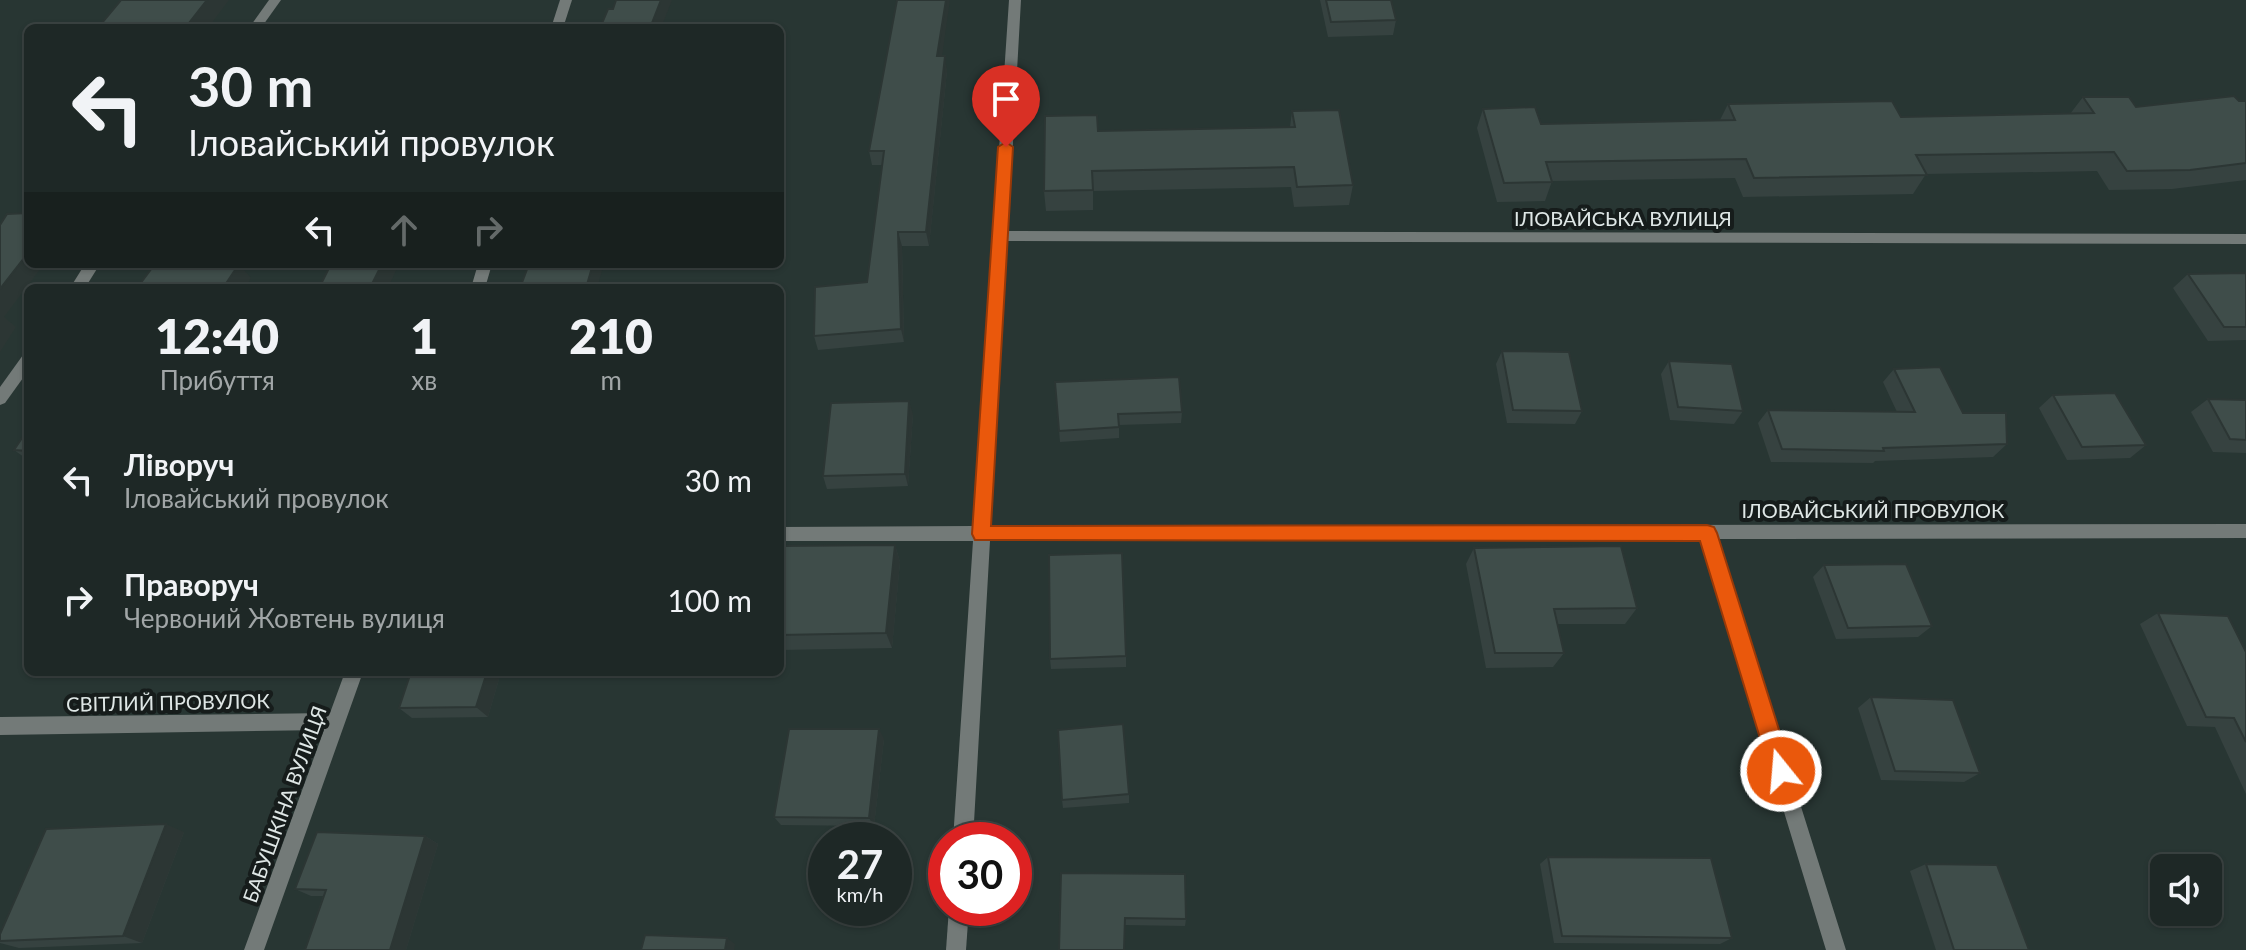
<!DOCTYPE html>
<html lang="uk">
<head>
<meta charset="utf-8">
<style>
  body { margin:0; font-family:Lato,sans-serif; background:#26302e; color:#f1f3f6; height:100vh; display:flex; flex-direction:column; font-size:30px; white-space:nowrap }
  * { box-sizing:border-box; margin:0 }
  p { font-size:26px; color:#a1a6a7 }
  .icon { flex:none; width:44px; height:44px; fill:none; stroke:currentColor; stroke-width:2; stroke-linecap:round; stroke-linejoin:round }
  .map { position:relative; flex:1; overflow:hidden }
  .drawer { position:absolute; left:24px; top:284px; width:760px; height:392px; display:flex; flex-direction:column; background:#1e2826; border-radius:12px; box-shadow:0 2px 6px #0004,0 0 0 2px #3c4443 }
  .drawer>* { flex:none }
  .hud { position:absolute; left:24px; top:24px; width:760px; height:244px; border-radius:12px; box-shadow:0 2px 6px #0004,0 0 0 2px #3c4443; background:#1e2826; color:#f1f3f6; overflow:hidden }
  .buttons { position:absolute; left:2150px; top:854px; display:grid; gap:16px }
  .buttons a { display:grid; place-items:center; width:72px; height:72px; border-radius:12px; background:#1e2826; box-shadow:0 2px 6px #0004,0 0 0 2px #3c4443; font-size:40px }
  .speed { position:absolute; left:808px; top:822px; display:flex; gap:16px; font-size:40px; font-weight:700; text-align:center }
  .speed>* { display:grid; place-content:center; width:104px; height:104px; border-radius:50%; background:#1e2826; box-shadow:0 2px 6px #0004,0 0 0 2px #3c4443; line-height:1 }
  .speed small { font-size:20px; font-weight:400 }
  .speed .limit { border:12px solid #d22; background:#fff; color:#111 }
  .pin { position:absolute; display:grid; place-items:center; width:68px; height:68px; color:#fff; margin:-82px -34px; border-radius:50% 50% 50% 0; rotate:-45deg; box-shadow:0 0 8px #0007 }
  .pin .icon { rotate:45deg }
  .me { position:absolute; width:88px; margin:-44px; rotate:343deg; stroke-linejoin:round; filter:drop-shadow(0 0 6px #0008) }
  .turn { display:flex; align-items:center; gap:28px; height:168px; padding:0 32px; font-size:36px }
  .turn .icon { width:104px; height:104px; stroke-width:2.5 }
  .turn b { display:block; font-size:56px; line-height:68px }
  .lanes { display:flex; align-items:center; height:76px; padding:0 32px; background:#0003; justify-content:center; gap:40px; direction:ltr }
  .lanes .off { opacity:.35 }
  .eta { display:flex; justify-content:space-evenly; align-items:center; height:136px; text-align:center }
  .eta b { font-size:48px; font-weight:800; line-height:56px }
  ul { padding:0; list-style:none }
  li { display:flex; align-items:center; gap:24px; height:120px; padding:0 32px }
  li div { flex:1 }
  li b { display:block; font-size:30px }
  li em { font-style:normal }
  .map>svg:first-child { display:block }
</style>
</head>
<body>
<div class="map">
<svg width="2246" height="950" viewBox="0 0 2246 950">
  <rect width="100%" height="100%" fill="#283633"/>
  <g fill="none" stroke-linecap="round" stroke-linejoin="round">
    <g fill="#737a78" fill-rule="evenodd">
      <path d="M 269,0 L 281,0 L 261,28 L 249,28 Z"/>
      <path d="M 560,0 L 572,0 L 563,28 L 551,28 Z"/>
      <path d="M 1009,0 L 1021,0 L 1008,231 L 2246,234 L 2246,244 L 1007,241 L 991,526 L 2246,524 L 2246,538 L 1717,539 L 1846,950 L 1826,950 L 1701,539 L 990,541 L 973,840 L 953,840 L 973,541 L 780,541 L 780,527 L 974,526 Z"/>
      <path d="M 85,264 L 100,264 L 85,288 L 70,288 Z"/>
      <path d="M 478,264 L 492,264 L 485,288 L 471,288 Z"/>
      <path d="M 28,353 L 28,371 L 5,403 L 0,405 L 0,387 L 23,355 Z"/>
      <path d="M 345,672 L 363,672 L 264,950 L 244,950 L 324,730 L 0,735 L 0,717 L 330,713 Z"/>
      <path d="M 949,908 L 969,908 L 966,950 L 946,950 Z"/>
    </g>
  </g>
  <g fill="#364240">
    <path d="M 1320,0 L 1391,0 L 1396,20 L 1393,35 L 1328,37 Z"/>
    <path d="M 101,24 L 208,28 L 105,28 Z"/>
    <path d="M 942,56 L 947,71 L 929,246 L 902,246 L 904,342 L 818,350 L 814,336 L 867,282 L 882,165 L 872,165 L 869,151 Z"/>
    <path d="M 2083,97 L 2136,107 L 2246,101 L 2246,180 L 2172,189 L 2109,190 L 2097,171 L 1926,174 L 1913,194 L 1743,197 L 1735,178 L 1552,181 L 1545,201 L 1497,202 L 1477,128 L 1483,109 L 1541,124 L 1720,120 L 1728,104 L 1901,117 L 2070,114 Z"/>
    <path d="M 1292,111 L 1353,185 L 1349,205 L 1294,207 L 1291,187 L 1093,191 L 1093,210 L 1046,211 L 1044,191 L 1098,131 L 1290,127 Z"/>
    <path d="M 2246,273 L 2246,340 L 2208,341 L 2173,288 L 2188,274 Z"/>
    <path d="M 1502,351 L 1582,411 L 1575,424 L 1507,423 L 1496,364 Z"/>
    <path d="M 1669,361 L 1743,411 L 1734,424 L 1670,420 L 1661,374 Z"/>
    <path d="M 1894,369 L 1963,413 L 2007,444 L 1993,457 L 1875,461 L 1873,463 L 1771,462 L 1758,423 L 1768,410 L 1897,412 L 1883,382 Z"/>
    <path d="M 1055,382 L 1182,412 L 1181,423 L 1119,425 L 1119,438 L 1060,442 Z"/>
    <path d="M 2053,395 L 2146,445 L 2130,458 L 2067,460 L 2039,408 Z"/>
    <path d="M 2208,399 L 2246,400 L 2246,453 L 2213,452 L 2191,412 Z"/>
    <path d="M 913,414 L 908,486 L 827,489 L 823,476 Z"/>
    <path d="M 28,429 L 28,460 L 14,450 Z"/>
    <path d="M 895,545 L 900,562 L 892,648 L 780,650 L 780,546 Z"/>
    <path d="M 1474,548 L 1637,608 L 1625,624 L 1557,624 L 1564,653 L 1553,667 L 1486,668 L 1466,564 Z"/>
    <path d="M 1824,565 L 1932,626 L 1918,637 L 1836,639 L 1813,577 Z"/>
    <path d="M 2158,613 L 2246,652 L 2246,794 L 2215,727 L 2187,726 L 2140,624 Z"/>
    <path d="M 1126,656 L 1126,667 L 1051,669 L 1050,659 Z"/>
    <path d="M 411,672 L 501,672 L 488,717 L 412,718 L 399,708 Z"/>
    <path d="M 1871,697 L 1980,773 L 1964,782 L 1881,780 L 1858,708 Z"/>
    <path d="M 884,739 L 874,826 L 781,825 L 774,817 Z"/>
    <path d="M 1129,794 L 1129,803 L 1063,808 L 1062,800 Z"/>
    <path d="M 184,832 L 142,943 L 19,948 L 0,943 L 0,934 Z"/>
    <path d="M 425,836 L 438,844 L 406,950 L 305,950 L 323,896 L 311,896 L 295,889 Z"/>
    <path d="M 1548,857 L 1732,938 L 1720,944 L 1554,943 L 1540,864 Z"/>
    <path d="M 1926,864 L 2029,950 L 1936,950 L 1910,871 Z"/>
    <path d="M 1061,873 L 1186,919 L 1185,926 L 1125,925 Z"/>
  </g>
  <g fill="#2c3634">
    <path d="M 207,0 L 229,0 L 208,28 L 185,28 Z"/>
    <path d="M 661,0 L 672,0 L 661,28 L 650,28 Z"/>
    <path d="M 946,0 L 950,0 L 940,71 L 937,56 Z"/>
    <path d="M 945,56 L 947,71 L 929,246 L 926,232 Z"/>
    <path d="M 898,232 L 902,246 L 904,342 L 901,329 Z"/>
    <path d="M 28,253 L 28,264 L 44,264 L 4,317 L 16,327 L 0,352 L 0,289 Z"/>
    <path d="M 239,264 L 251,278 L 245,288 L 223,288 Z"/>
    <path d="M 382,264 L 399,264 L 388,288 L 370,288 Z"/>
    <path d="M 593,264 L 604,264 L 597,288 L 586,288 Z"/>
    <path d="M 909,401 L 913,414 L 908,486 L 905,474 Z"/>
    <path d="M 895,545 L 900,562 L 892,648 L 886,633 Z"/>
    <path d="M 487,672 L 501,672 L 488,717 L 476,707 Z"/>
    <path d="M 879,729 L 884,739 L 874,826 L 869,818 Z"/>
    <path d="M 166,824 L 184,832 L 142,943 L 123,936 Z"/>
    <path d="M 425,836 L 438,844 L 406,950 L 390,950 Z"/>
    <path d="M 727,938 L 735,944 L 734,950 L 725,950 Z"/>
  </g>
  <g fill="#3f4d4a" stroke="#2c3634" stroke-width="2">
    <path d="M 121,0 L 207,0 L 185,28 L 101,24 Z"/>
    <path d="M 616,0 L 661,0 L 650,28 L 600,28 L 608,9 L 613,9 Z"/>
    <path d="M 897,0 L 946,0 L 937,56 L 945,56 L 926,232 L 898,232 L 901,329 L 814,336 L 815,287 L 867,282 L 884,151 L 869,151 Z"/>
    <path d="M 1326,0 L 1391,0 L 1396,20 L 1331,22 Z"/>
    <path d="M 2234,96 L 2239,101 L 2246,101 L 2246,163 L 2190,170 L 2127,171 L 2114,152 L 1916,155 L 1927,175 L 1754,178 L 1746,159 L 1546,162 L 1552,182 L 1504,183 L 1483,109 L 1535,107 L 1541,124 L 1735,120 L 1728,104 L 1892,101 L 1901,117 L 2094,113 L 2083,97 L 2129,97 L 2136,107 Z"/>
    <path d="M 1339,110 L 1353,185 L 1297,187 L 1294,167 L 1092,171 L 1093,190 L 1044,191 L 1045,116 L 1097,115 L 1098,131 L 1295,127 L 1292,111 Z"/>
    <path d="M 28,213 L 28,253 L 0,289 L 0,225 L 7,214 Z"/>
    <path d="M 155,264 L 239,264 L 223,288 L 137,288 Z"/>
    <path d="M 331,264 L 382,264 L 370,288 L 319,288 Z"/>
    <path d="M 529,264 L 593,264 L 586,288 L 520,288 Z"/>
    <path d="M 2246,273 L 2246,327 L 2224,327 L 2188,274 Z"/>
    <path d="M 1502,351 L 1569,352 L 1582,411 L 1513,410 Z"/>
    <path d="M 1669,361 L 1732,364 L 1743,411 L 1678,407 Z"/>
    <path d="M 1940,367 L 1963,413 L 2006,413 L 2007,444 L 1883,448 L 1884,451 L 1782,449 L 1768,410 L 1915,412 L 1894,369 Z"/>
    <path d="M 1179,377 L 1182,412 L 1118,414 L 1119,427 L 1059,431 L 1055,382 Z"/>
    <path d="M 2115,393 L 2146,445 L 2082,447 L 2053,395 Z"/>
    <path d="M 2208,399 L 2246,400 L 2246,440 L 2230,439 Z"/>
    <path d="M 909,401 L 905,474 L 823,476 L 831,403 Z"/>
    <path d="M 28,429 L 28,451 L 14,450 Z"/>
    <path d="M 895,545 L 886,633 L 780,635 L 780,546 Z"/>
    <path d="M 1621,546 L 1637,608 L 1554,609 L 1564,653 L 1495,653 L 1474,548 Z"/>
    <path d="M 1122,553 L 1126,656 L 1050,659 L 1049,555 Z"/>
    <path d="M 1906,564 L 1932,626 L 1848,628 L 1824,565 Z"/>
    <path d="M 2158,613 L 2228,616 L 2246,652 L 2246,742 L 2234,718 L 2206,717 Z"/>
    <path d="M 411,672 L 487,672 L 476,707 L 399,708 Z"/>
    <path d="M 1871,697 L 1953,700 L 1980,773 L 1895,771 Z"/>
    <path d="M 1123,724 L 1129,794 L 1062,800 L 1058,730 Z"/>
    <path d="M 789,729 L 879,729 L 869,818 L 774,817 Z"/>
    <path d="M 166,824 L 123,936 L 0,941 L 0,934 L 46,829 Z"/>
    <path d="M 317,832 L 425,836 L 390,950 L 305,950 L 326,890 L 295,889 Z"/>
    <path d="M 1548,857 L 1711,858 L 1732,938 L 1562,936 Z"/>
    <path d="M 1926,864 L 1997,865 L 2029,950 L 1954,950 Z"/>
    <path d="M 1061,873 L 1185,874 L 1186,919 L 1125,918 L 1124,950 L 1059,950 Z"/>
    <path d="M 645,935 L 727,938 L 725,950 L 641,950 Z"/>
  </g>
  <path fill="#ea580c" stroke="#983908" stroke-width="2" d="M 1006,142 L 1013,147 L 991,526 L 1707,525 L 1714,527 L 1717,533 L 1792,771 L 1788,778 L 1781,781 L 1774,778 L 1770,771 L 1700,541 L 975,540 L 972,534 L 998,147 Z"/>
  <g text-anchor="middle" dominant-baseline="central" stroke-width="8" stroke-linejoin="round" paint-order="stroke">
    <g font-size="20" fill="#dfe7e6" stroke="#161c1b">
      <text x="1623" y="218">ІЛОВАЙСЬКА ВУЛИЦЯ</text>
      <text x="1873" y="510">ІЛОВАЙСЬКИЙ ПРОВУЛОК</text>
      <text transform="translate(168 702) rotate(-1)">СВІТЛИЙ ПРОВУЛОК</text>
      <text transform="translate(284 804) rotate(-70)">БАБУШКІНА ВУЛИЦЯ</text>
    </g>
  </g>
</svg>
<div class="buttons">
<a><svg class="icon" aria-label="sound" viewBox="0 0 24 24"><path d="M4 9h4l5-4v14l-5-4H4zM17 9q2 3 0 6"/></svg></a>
</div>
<div class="speed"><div>27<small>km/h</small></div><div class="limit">30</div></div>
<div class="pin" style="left:1006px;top:147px;background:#d93025"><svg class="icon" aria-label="arrive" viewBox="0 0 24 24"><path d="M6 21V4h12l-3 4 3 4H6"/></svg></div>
<svg class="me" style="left:1781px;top:771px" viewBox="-20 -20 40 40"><circle r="17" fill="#ea580c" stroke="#fff" stroke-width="3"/><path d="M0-11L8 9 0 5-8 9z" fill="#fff"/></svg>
<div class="hud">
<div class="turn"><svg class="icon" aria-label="left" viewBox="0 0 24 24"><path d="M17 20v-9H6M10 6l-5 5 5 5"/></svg><div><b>30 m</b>Іловайський провулок</div></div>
<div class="lanes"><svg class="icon" aria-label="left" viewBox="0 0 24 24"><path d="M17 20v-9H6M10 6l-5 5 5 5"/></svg><svg class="icon off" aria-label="ahead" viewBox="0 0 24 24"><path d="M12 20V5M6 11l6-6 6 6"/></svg><svg class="icon off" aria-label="right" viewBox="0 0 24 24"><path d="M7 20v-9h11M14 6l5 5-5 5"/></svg></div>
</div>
<section class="drawer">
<div class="eta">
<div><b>12:40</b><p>Прибуття</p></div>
<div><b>1</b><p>хв</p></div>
<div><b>210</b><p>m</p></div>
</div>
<ul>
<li><svg class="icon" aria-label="left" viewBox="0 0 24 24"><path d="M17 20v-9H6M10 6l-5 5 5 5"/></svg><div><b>Ліворуч</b><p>Іловайський провулок</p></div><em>30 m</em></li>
<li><svg class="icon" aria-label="right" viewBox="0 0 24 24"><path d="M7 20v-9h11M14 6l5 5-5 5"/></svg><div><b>Праворуч</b><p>Червоний Жовтень вулиця</p></div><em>100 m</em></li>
</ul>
</section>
</div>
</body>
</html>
